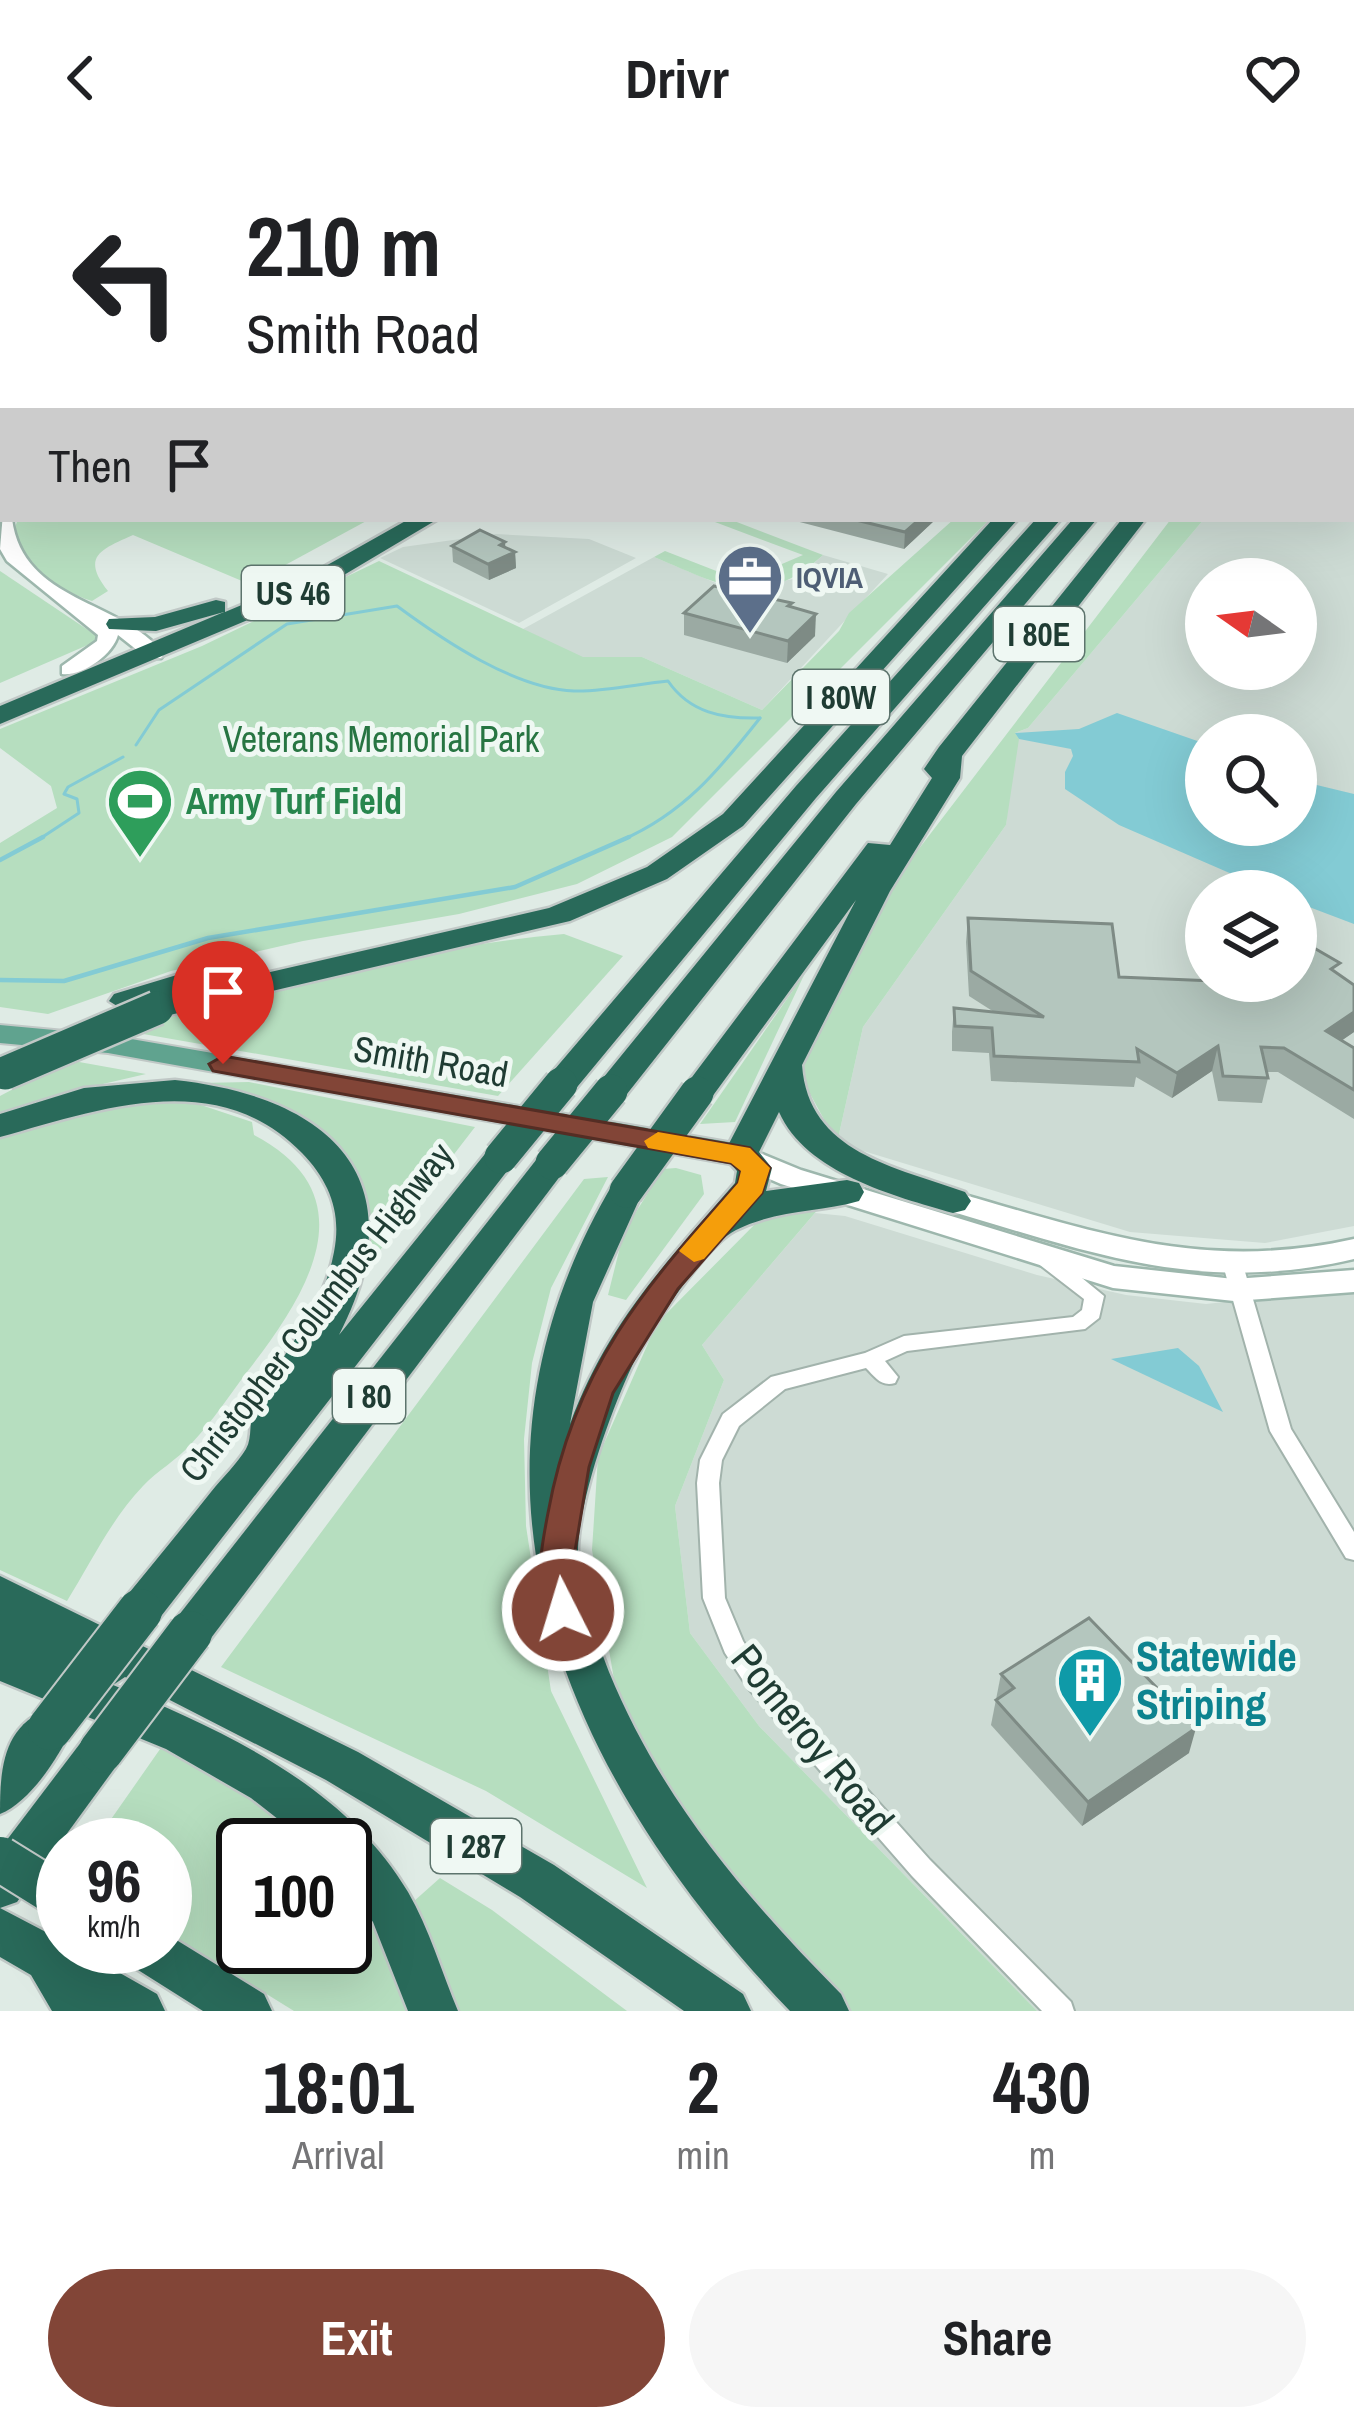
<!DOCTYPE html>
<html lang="en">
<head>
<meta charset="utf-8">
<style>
  body { margin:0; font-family:"Archivo Narrow",sans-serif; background:#f6f6f6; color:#202124; height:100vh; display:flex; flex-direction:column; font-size:45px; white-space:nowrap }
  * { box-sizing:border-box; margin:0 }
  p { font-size:39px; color:#757577 }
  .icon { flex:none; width:66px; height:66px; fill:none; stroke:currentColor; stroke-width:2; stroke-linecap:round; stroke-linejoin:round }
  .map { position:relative; height:1855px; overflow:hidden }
  .details { display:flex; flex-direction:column; background:#fff; flex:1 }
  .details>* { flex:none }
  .hud { position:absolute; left:0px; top:0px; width:1356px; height:366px; box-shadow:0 12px 48px #0002; background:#fff; color:#202124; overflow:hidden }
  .needle { width:78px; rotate:284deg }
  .fabs { position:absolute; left:1185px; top:402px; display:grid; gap:24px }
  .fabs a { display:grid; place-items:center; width:132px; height:132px; border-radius:50%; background:#fff; box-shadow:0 12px 48px #0002; font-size:60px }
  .speed { position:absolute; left:36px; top:1662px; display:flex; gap:24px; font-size:60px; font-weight:700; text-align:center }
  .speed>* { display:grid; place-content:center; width:156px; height:156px; border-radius:50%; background:#fff; box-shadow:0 12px 48px #0002; line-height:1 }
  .speed small { font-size:30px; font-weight:400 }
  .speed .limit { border:6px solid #111; border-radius:18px; background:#fff; color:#111 }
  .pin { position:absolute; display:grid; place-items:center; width:102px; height:102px; color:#fff; margin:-123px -51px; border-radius:50% 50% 50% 0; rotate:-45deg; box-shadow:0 0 12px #0007 }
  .pin .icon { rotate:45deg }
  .me { position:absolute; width:132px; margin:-66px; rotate:355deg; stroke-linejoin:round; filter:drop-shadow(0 0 9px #0008) }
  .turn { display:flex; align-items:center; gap:42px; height:252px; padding:0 48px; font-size:54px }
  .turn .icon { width:156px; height:156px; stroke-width:2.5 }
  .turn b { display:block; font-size:84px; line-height:102px }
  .then { display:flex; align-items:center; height:114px; padding:0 48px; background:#0003; gap:24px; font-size:45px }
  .eta { display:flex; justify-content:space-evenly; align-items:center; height:204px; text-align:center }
  .eta b { font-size:72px; font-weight:800; line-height:84px }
  .button { display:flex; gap:24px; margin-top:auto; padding:24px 48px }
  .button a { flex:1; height:138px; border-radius:72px; background:#824537; color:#fff; font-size:48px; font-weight:800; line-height:138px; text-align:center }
  .button a+a { background:#f6f6f6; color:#202124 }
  header { display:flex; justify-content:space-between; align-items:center; height:156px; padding:0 48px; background:#fff; font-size:54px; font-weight:800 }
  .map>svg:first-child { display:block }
</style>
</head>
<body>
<header><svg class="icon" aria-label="back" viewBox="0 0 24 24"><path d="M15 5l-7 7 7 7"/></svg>Drivr<svg class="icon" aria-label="heart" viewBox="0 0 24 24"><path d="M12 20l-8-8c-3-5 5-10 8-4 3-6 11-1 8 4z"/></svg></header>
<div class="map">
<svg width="1354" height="1855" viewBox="0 0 1354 1855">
  <rect width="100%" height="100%" fill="#dfebe5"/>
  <g fill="#cddbd4" fill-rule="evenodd">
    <path d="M 1354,229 L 1354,1070 L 1265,1087 L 1130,1076 L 837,987 L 863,871 L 1006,669 L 1015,577 L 1028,572 L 1204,363 L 1353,363 ZM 1206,423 L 1296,423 L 1296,513 L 1206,513 ZM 1206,579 L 1296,579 L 1296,669 L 1206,669 ZM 1206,735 L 1296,735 L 1296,825 L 1206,825 Z"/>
    <path d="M 496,378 L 589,383 L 636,402 L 519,467 L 380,402 L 403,391 Z"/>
    <path d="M 823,399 L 888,418 L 762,554 L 642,501 L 566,501 L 514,478 L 654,401 L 735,435 L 798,422 Z"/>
    <path d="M 815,1057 L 845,1060 L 1037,1119 L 1126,1139 L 1206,1148 L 1354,1132 L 1354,1855 L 1037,1855 L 759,1570 L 690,1477 L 675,1350 L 724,1224 L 702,1189 Z"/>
  </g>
  <g fill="#b6debf">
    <path d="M 18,363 L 370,363 L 265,420 L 242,425 L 133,379 C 102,393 80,400 108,435 L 92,445 C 54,433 32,412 13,377 Z"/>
    <path d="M 707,363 L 729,363 L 823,399 C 760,456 722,429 654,401 L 665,395 L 742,425 L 803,399 Z"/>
    <path d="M 954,363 L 990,363 L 672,681 L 577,728 L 459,758 L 303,785 L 171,815 L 48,858 L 0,851 L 0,687 L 57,652 L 51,630 L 0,592 L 0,573 L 202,490 L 379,405 L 583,501 L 642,501 L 762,554 L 839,475 L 849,457 Z"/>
    <path d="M 1171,363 L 1204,363 L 1028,572 L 1015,577 L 1019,583 L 1006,669 L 863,871 L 837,987 L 798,916 L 892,728 Z"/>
    <path d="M 0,415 L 97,480 L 97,485 L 0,527 Z"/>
    <path d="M 564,778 L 623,800 L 498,940 L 126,875 C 268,831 416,791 564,778 Z"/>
    <path d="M 805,817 L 735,966 L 700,968 Z"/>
    <path d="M 68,904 L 146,918 L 51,940 L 0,961 L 0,940 Z"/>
    <path d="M 249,926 L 475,971 L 360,1120 L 369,1078 L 360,1036 L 306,968 L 275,948 L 199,927 Z"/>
    <path d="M 189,945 L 252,966 L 254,979 C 372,1041 305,1141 247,1216 C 229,1240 212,1266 191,1288 C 177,1304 157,1315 143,1330 C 112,1362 90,1408 67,1445 L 0,1414 L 0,976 L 114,947 Z"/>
    <path d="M 676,1012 L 701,1019 L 704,1038 L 626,1144 L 608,1139 L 624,1075 L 663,1013 Z"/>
    <path d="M 608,1021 L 551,1132 L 532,1207 L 524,1283 L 526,1370 L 551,1535 L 647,1732 L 486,1635 L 221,1511 L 584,1023 Z"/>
    <path d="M 826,1044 L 702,1189 L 724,1224 L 675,1350 L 690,1477 L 759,1570 L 1037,1855 L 847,1855 L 756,1780 L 617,1541 L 592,1394 L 598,1301 L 657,1167 L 767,1056 Z"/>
    <path d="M 165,1586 L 230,1619 L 317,1689 L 243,1689 L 243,1791 L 345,1791 L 345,1717 L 394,1799 L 411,1855 L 294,1855 L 165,1775 L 165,1689 L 93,1689 Z"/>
    <path d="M 440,1722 L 492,1754 L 627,1855 L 454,1855 L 413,1746 Z"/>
  </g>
  <g fill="#83cbd4">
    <path d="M 1117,557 L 1206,588 L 1206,669 L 1296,669 L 1296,624 L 1354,638 L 1354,768 L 1296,746 L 1296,735 L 1271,735 L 1119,669 L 1065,633 L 1065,616 L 1073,600 L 1071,593 L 1019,583 L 1015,577 L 1079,573 Z"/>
    <path d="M 1178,1192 L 1199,1210 L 1223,1256 L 1111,1203 Z"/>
  </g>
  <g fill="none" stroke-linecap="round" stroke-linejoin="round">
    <g stroke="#83cbd4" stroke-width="3">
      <path d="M 136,589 L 159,554 L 287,468 L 397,450 C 443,484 515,533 574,535 C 604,536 638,528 668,525 C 690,557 723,563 760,562"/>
      <path d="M 38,684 L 79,657 L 77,643 L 64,638 L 68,631 L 123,601"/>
      <path d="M 622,684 C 684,657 719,614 760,562"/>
    </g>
    <g stroke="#83cbd4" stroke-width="4.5">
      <path d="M 0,704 L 43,681"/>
      <path d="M 0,824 L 64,825 L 208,782 L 515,731 L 629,681"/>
    </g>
    <defs>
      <g id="street">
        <path d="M 772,0 L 783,0 L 779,3 L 768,3 Z"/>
        <rect x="0" y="30" width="3" height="6"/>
        <rect x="0" y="134" width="3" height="6"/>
        <path d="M 1047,1097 L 1054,1099 L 1104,1140 L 1099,1162 L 1085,1173 L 907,1195 L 885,1205 L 898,1221 L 895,1227 C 881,1231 875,1221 866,1212 L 785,1233 L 739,1270 L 722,1304 L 719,1327 L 725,1442 L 743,1485 L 764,1518 L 930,1704 L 1071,1846 L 1074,1855 L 1042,1855 L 912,1720 L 748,1532 L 725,1497 L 703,1442 L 697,1327 L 700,1304 L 723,1258 L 771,1221 L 865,1197 L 904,1180 L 1073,1161 L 1082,1154 L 1084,1143 L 1040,1109 L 1037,1104 L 1040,1099 Z"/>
        <path d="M 1233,1102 L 1240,1104 L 1243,1109 L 1291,1273 L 1354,1376 L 1354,1404 L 1346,1402 L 1270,1275 L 1223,1109 L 1226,1104 Z"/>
      </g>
      <g id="secondary">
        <path d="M 119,0 L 133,0 L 134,3 L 120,3 Z"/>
        <path d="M 1252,0 L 1276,0 L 1279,3 L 1255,3 Z"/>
        <path d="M 3,357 L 3,363 L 12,363 C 23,447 121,443 164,498 L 161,502 L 147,502 L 118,479 C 113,499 81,521 62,518 L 62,510 L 97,485 L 98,479 L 7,405 L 0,393 Z"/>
        <path d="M 740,989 L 801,1014 L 1114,1110 L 1234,1123 L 1354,1114 L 1354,1136 L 1234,1145 L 1113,1132 L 781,1028 L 730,1006 L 726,999 L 730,992 Z"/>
        <path d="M 936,1031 C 1086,1072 1196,1118 1354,1083 L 1354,1103 C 1191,1141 1080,1092 926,1048 L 922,1041 L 926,1034 Z"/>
      </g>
      <path id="primary" d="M 0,869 L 108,879 L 740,988 L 751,992 L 756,999 L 751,1006 L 740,1010 L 108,897 L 0,887 Z"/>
      <g id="highway">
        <path d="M 1354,17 L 1354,28 L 1353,28 L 1353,17 Z"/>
        <path d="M 1354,51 L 1354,62 L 1353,62 L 1353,51 Z"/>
        <path d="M 1354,81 L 1354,92 L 1353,92 L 1353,81 Z"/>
        <path d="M 1354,122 L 1354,134 L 1353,135 L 1353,123 Z"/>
        <path d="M 409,363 L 438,363 L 317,435 L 0,568 L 0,550 L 224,456 L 156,475 L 109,473 L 106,468 L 109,463 L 155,461 L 216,444 L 225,446 L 225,456 L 299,425 Z"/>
        <path d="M 993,363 L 1018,363 L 743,670 L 667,723 L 570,765 L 157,862 L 146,859 L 142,850 L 125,855 L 109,845 L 114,838 L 180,818 L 191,821 L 196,828 L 192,834 L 549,752 L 647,711 L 723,658 Z"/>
        <path d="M 1036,363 L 1061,363 L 816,642 L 573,936 L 549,936 L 544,928 L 549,920 L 796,630 Z"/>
        <path d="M 1073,363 L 1097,363 L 856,648 L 623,943 L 599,943 L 594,935 L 599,927 L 836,636 Z"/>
        <path d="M 1122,363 L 1146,363 L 962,600 L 960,622 L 890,735 L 802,909 C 808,997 896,1011 965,1036 L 971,1045 L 965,1054 L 953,1057 C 894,1040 806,1017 779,956 L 759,996 L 772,1012 L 766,1035 L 847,1024 L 859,1027 L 864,1036 L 859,1045 C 817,1057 779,1053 736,1074 C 704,1090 649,1177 632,1210 C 610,1257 576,1351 578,1402 C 579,1440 596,1481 609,1516 C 661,1643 745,1741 841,1838 L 849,1855 L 790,1855 C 567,1622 433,1330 614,1026 L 638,1026 L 643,1035 L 593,1146 L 570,1268 C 607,1167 667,1106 735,1027 L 737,1015 L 723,999 L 856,744 L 709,945 L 685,945 L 680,937 L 868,687 L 890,689 L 932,622 L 924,613 L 939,591 Z"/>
        <path d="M 175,924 C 331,941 419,1023 339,1179 L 489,993 L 513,993 L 518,1001 L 155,1468 L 140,1473 L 125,1468 L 119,1455 L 125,1442 C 154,1407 183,1371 211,1336 C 222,1322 237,1308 246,1293 C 253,1281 248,1263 255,1249 C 281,1197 323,1156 334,1096 C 342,1056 329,1025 302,997 C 217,909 98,954 0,981 L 0,958 L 84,932 Z"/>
        <path d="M 552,995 L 564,999 L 569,1007 L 564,1015 L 205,1490 L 190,1495 L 175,1490 L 169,1477 L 175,1464 L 540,999 Z"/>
        <path d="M 0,1420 L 358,1596 L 554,1709 L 743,1838 L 751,1855 L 684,1855 L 520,1741 L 326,1624 L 125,1521 L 113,1529 C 223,1574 345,1630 408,1736 C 429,1772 442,1817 458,1855 L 408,1855 L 373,1766 L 345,1728 L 345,1689 L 311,1689 L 251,1642 L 166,1593 L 0,1525 Z"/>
        <path d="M 50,1552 L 66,1558 L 72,1572 C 59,1601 30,1646 0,1658 C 0,1614 2,1570 50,1552 Z"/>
        <path d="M 101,1575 L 117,1581 L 123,1595 L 117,1609 L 17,1746 L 0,1752 L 0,1693 L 85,1581 Z"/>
        <path d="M 0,1752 L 63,1785 L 63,1791 L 74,1791 L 157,1838 L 165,1855 L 52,1855 L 31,1819 L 0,1801 Z"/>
        <path d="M 165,1777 L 264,1838 L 272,1855 L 203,1855 L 127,1807 L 120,1791 L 165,1791 Z"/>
      </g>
    </defs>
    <use href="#street" stroke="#a2b3ac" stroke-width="4"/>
    <use href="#secondary" stroke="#9db7ad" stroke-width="5"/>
    <use href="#primary" stroke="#c0c8c6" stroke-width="4"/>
    <use href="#highway" stroke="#c0c8c6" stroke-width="5"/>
    <use href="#street" fill="#fff" fill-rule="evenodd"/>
    <use href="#secondary" fill="#fff" fill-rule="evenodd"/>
    <use href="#primary" fill="#60a38f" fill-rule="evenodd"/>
    <use href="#highway" fill="#296a5a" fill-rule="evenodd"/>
    <defs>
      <g id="highway-bridge-far1">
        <path d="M 5,917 L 157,852"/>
        <path d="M 501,1001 L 561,928"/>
        <path d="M 552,1007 L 611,935"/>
        <path d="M 626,1035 L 697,937"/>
      </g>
      <g id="highway-bridge">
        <path d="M 50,1572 L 140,1455"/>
        <path d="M 101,1595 L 190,1477"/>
        <path d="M 0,1703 L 63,1742"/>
      </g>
    </defs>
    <use href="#highway-bridge-far1" stroke="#c0c8c6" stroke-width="38" stroke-linecap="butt"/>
    <use href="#highway-bridge" stroke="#c0c8c6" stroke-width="48" stroke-linecap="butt"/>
    <use href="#highway-bridge-far1" stroke="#296a5a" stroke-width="33"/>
    <use href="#highway-bridge" stroke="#296a5a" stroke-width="44"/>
  </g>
  <g fill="#9baaa3">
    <path d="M 788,363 L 936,363 L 904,393 Z"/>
    <path d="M 505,386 L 505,391 L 515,396 L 516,412 L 489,424 L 453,406 L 452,390 Z"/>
    <path d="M 791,451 L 815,480 L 787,507 L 684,479 L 684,457 Z"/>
    <path d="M 968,762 L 1119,821 L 1262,827 L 1338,818 L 1354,829 L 1354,876 L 1341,885 L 1354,892 L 1354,963 L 1278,916 L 1267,916 L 1268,922 L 1262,947 L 1218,945 L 1212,915 L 1172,942 L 1136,921 L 1134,931 L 991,925 L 989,897 L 952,895 L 952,876 L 954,852 L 994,856 L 969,840 L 966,786 Z"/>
    <path d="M 1001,1518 L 1189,1597 L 1082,1670 L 991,1569 Z"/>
  </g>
  <g fill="#7e8b85">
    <path d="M 920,363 L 936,363 L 904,393 L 905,376 Z"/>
    <path d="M 505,386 L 506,400 L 515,396 L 516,412 L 489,424 L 488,408 L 500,389 Z"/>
    <path d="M 816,458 L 815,480 L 787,507 L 788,485 Z"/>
    <path d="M 1354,856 L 1354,876 L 1319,900 L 1326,875 Z"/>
    <path d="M 1218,890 L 1212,915 L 1172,942 L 1177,917 Z"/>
    <path d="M 1196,1572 L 1189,1597 L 1082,1670 L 1088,1646 Z"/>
  </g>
  <g fill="#b4c6be" stroke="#7e8b85" stroke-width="3">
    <path d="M 852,363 L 920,363 L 905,376 Z"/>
    <path d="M 480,374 L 505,386 L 500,389 L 515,396 L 488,408 L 452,390 Z"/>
    <path d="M 714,430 L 792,447 L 788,450 L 816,458 L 788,485 L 684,457 Z"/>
    <path d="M 968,762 L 1112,768 L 1119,821 L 1262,827 L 1265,825 L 1296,825 L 1296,804 L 1314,792 L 1340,807 L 1331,813 L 1354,829 L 1354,856 L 1326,875 L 1354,892 L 1354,934 L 1284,892 L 1261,891 L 1268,922 L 1223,920 L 1218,890 L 1177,917 L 1137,893 L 1139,906 L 994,900 L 992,872 L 955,870 L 954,852 L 1044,861 L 971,815 Z"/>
    <path d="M 1089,1462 L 1196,1572 L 1088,1646 L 996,1544 L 1014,1532 L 1001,1518 Z"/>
  </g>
  <path fill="#824537" stroke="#542d24" stroke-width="3" d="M 223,900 L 740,990 L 750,992 L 770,1012 L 762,1037 L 678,1133 L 613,1237 L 589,1311 L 572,1413 L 581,1454 L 576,1465 L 563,1469 L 551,1465 C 533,1429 541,1394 548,1357 C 574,1213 643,1132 738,1027 L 741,1015 L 731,1007 L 213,915 L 209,908 Z"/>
  <path fill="#f59e0b" d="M 658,976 L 750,992 L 770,1012 L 762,1037 L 704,1103 L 694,1106 L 679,1095 L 738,1027 L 741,1015 L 731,1007 L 648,992 L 644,985 Z"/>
  <defs>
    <symbol id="office-pin" viewBox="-11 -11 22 30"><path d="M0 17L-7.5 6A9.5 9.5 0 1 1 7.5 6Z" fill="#5c6f8a" stroke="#eff8f3"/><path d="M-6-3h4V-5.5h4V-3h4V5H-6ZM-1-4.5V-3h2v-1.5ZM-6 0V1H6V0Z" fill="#fff"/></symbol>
    <symbol id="stadium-pin" viewBox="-11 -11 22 30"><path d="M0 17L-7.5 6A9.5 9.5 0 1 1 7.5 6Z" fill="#2e9e5b" stroke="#eff8f3"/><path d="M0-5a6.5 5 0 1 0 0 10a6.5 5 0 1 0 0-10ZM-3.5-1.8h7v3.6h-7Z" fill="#fff"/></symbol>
    <symbol id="building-pin" viewBox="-11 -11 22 30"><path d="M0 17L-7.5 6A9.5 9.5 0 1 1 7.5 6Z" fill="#0f9aa8" stroke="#eff8f3"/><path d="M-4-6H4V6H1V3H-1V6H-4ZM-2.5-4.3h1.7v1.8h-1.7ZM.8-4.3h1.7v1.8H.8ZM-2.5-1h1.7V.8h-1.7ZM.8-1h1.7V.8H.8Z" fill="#fff"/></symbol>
  </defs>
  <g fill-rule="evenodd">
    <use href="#office-pin" x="712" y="383" width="76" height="104"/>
    <use href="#stadium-pin" x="102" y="607" width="76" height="104"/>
    <use href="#building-pin" x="1052" y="1486" width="76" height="104"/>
  </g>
  <g text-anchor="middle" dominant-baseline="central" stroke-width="10" stroke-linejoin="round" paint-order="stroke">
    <g font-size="30" font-weight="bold" fill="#4e5e75" stroke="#eff8f3" text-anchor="start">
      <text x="796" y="421">IQVIA</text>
    </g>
    <g fill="#eff8f3" stroke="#5d746d" stroke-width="3">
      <rect x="242" y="410" width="102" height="54" rx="9"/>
      <rect x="994" y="451" width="90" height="54" rx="9"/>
      <rect x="793" y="514" width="96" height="54" rx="9"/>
      <rect x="333" y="1213" width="72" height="54" rx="9"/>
      <rect x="431" y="1663" width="90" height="54" rx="9"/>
    </g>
    <g font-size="33" font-weight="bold" fill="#1f3c33">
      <text x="293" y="437">US 46</text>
      <text x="1039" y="478">I 80E</text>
      <text x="841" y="541">I 80W</text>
      <text x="369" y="1240">I 80</text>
      <text x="476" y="1690">I 287</text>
    </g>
    <g font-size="36" fill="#277542" stroke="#eff8f3">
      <text x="381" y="583">Veterans Memorial Park</text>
    </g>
    <g font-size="36" font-weight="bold" fill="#27864d" stroke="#eff8f3" text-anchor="start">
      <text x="186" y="645">Army Turf Field</text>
    </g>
    <g font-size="36" fill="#1f3c33" stroke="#eff8f3">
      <text transform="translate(431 905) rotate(10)">Smith Road</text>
      <text transform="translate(316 1156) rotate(-52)">Christopher Columbus Highway</text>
    </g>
    <g font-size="42" font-weight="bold" fill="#0d838f" stroke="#eff8f3" text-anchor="start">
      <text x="1136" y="1500">Statewide<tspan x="1136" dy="48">Striping</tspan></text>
    </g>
    <g font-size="42" fill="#1f3c33" stroke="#eff8f3">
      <text transform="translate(813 1583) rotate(51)">Pomeroy Road</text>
    </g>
  </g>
</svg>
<div class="fabs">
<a><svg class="needle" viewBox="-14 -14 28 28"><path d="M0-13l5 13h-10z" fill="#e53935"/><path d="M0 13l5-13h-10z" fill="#757577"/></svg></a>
<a><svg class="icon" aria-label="search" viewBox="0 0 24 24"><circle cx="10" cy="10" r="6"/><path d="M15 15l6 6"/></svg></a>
<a><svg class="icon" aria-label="layers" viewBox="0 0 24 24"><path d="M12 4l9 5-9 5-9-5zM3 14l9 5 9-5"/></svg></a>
</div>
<div class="speed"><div>96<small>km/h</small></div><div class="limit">100</div></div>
<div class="pin" style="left:223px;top:908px;background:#d93025"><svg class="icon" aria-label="arrive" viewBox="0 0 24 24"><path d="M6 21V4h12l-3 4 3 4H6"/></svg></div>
<svg class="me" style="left:563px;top:1454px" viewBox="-20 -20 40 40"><circle r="17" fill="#824537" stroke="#fff" stroke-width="3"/><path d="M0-11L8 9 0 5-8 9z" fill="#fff"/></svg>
<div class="hud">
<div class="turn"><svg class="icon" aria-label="left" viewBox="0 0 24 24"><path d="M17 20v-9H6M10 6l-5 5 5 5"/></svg><div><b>210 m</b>Smith Road</div></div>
<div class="then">Then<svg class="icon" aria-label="arrive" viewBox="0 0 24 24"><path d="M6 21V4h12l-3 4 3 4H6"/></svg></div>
</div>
</div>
<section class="details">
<div class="eta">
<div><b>18:01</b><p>Arrival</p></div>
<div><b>2</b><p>min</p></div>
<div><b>430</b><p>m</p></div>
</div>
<div class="button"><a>Exit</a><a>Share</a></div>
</section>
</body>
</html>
